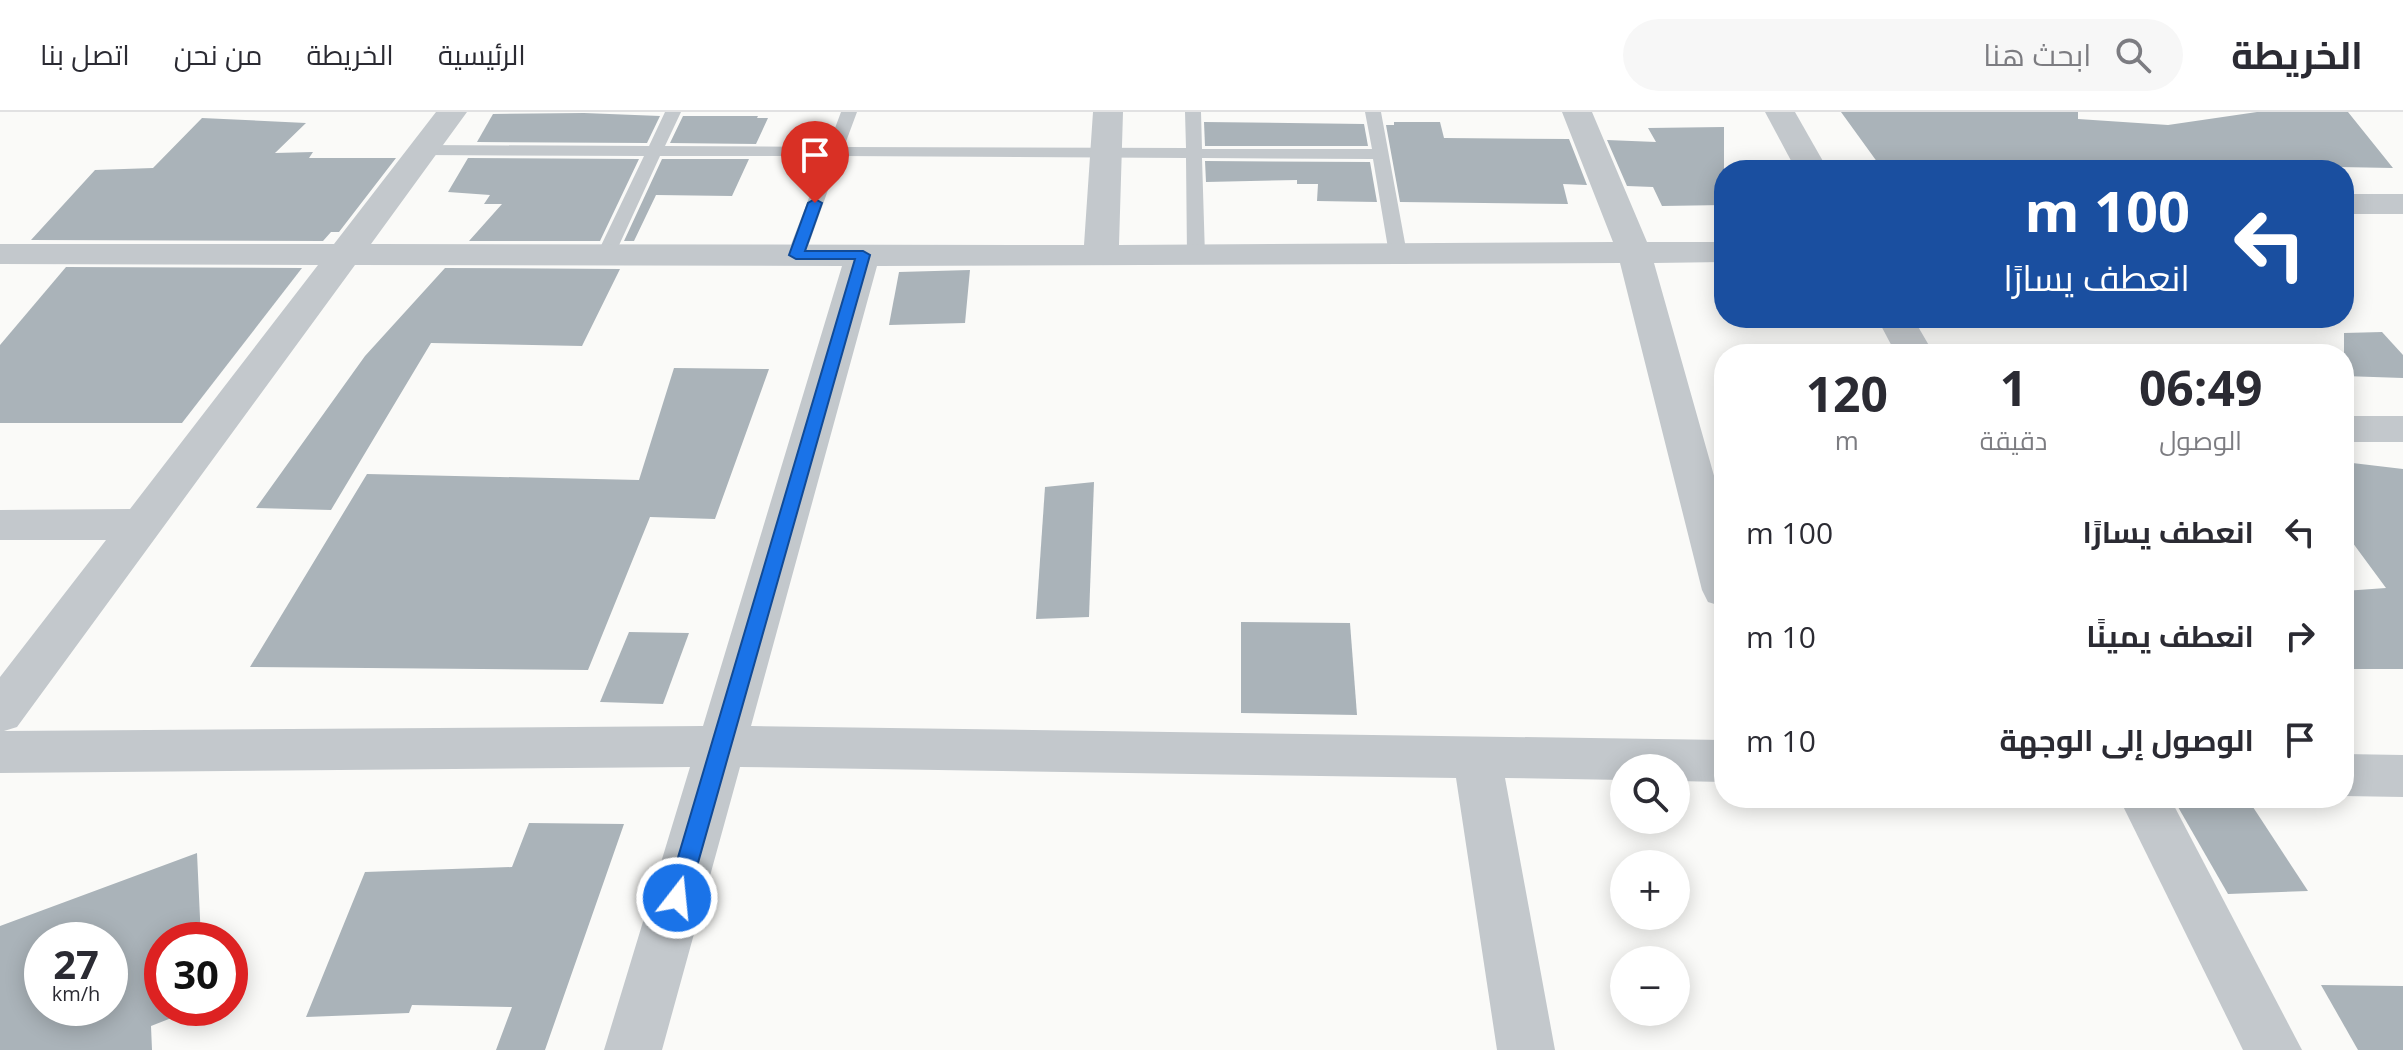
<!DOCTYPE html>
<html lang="ar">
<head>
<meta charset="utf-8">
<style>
  body { margin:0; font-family:"Open Sans",Cairo,sans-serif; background:#f7f7f7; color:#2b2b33; direction:rtl; height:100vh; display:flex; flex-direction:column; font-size:30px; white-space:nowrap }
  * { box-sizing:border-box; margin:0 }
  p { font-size:26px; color:#7c7c81 }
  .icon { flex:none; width:44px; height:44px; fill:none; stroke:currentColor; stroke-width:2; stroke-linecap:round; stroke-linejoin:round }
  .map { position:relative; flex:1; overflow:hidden; direction:ltr }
  .sheet { position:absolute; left:1714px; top:232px; width:640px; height:464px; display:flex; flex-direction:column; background:#fff; border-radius:32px; box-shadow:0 4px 20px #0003; direction:rtl }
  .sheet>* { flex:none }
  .banner { position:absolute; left:1714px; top:48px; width:640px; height:168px; border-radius:32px; box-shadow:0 4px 20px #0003; direction:rtl; background:#1a4fa0; color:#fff; overflow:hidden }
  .controls { position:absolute; left:1610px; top:642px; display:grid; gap:16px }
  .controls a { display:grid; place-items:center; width:80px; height:80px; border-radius:50%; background:#fff; box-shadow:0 4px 20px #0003; font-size:40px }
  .speed { position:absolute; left:24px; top:810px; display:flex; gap:16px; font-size:40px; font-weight:700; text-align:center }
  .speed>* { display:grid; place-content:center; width:104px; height:104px; border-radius:50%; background:#fff; box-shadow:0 4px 20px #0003; line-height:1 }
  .speed small { font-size:20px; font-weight:400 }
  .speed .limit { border:12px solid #d22; background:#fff; color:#111 }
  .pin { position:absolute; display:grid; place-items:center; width:68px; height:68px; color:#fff; margin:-82px -34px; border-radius:50% 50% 50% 0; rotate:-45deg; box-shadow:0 0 8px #0007 }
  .pin .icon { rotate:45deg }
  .me { position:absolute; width:88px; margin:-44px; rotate:16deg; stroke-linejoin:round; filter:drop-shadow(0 0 6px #0008) }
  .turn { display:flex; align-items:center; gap:28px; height:168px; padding:0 32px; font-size:36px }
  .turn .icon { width:104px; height:104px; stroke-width:2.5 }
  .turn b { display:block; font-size:56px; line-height:68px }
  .eta { display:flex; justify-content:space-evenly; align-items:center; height:136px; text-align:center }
  .eta b { font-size:48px; font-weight:700; line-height:56px }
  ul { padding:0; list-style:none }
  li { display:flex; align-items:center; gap:24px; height:104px; padding:0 32px }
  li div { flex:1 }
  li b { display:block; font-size:30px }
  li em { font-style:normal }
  header { display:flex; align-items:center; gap:48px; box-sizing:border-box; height:112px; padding:0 40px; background:#fff; border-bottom:2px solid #e1e1e2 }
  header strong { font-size:38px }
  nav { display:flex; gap:44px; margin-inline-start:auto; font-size:28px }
  .search { width:560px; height:72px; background:#f7f7f7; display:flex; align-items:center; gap:20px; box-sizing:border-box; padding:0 28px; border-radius:44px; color:#7c7c81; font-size:30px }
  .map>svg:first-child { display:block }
</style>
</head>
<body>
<header>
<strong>الخريطة</strong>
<div class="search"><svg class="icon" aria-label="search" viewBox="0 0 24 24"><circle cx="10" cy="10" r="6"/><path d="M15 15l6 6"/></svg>ابحث هنا</div>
<nav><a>الرئيسية</a><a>الخريطة</a><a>من نحن</a><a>اتصل بنا</a></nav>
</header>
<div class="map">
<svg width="2403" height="938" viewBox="0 0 2403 938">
  <rect width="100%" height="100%" fill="#fafaf8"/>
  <g fill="#aab3b9" fill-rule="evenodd">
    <path d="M 1841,0 L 2078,0 L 2078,7 L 2168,13 L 2257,0 L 2348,0 L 2393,56 L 2286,54 L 2192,58 L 1883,58 Z"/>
    <path d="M 584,1 L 660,4 L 647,31 L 477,30 L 493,2 Z"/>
    <path d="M 683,4 L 758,4 L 757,6 L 768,6 L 756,32 L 670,31 Z"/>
    <path d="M 202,6 L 306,11 L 275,41 L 313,40 L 309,46 L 396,46 L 339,120 L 331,120 L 323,129 L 31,128 L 95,58 L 153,56 Z"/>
    <path d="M 1204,10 L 1364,12 L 1368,34 L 1205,34 Z"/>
    <path d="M 1394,10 L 1440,10 L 1444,26 L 1569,27 L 1587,73 L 1563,72 L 1568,92 L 1400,90 L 1386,13 L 1394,13 Z"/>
    <path d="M 1724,15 L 1724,93 L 1662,94 L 1653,75 L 1627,74 L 1607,28 L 1656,30 L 1648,16 Z"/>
    <path d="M 468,46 L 639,47 L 600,129 L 469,129 L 502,92 L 484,92 L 490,83 L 448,80 Z"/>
    <path d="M 662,47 L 749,47 L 732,84 L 656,83 L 634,129 L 624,129 Z"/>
    <path d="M 1205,49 L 1370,50 L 1377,90 L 1317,89 L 1318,72 L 1297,72 L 1297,68 L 1206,70 Z"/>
    <path d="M 66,155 L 302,156 L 182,311 L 0,311 L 0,233 Z"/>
    <path d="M 445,156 L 620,157 L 582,234 L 431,231 L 331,398 L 256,396 L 365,244 Z"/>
    <path d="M 970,158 L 965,211 L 889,213 L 899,160 Z"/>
    <path d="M 2382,220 L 2403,243 L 2403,266 L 2344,264 L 2344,221 Z"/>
    <path d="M 674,256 L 769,257 L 715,407 L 650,405 L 588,558 L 250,555 L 367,362 L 639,368 Z"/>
    <path d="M 2344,350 L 2403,357 L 2403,557 L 2344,557 L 2344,479 L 2386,476 L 2344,419 Z"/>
    <path d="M 1094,370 L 1089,505 L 1036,507 L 1045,375 Z"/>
    <path d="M 1241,510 L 1350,511 L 1357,603 L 1241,601 Z"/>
    <path d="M 629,520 L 689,521 L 663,592 L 600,590 Z"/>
    <path d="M 2251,692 L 2308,779 L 2228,782 L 2178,695 Z"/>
    <path d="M 529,711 L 624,712 L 545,938 L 496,938 L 512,895 L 412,893 L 409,901 L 306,905 L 365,760 L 512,755 Z"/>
    <path d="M 197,741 L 201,828 L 162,828 L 162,896 L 197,896 L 151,914 L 152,938 L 0,938 L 0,814 ZM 42,828 L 110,828 L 110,896 L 42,896 Z"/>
    <path d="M 2321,873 L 2403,874 L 2403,938 L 2358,938 Z"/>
  </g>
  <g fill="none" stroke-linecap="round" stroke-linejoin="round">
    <path fill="#c3c8cc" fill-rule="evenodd" d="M 665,0 L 681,0 L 665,34 L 828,35 L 841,0 L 857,0 L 844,35 L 1186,36 L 1185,0 L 1201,0 L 1202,37 L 1372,37 L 1365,0 L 1381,0 L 1407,142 L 1398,147 L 1389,142 L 1373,47 L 1202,46 L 1205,144 L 1196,149 L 1187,144 L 1186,46 L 840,44 L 805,143 L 796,148 L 787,143 L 825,44 L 660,44 L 615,142 L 606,147 L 597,142 L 644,44 L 424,43 L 416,38 L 424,33 L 649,34 Z"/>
    <g fill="#c3c8cc" fill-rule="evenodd">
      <path d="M 436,0 L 467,0 L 371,132 L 1084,133 L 1093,0 L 1123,0 L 1119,133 L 1613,130 L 1562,0 L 1592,0 L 1647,130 L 1724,130 L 1724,150 L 1654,151 L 1724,399 L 1724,495 L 1708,490 L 1702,478 L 1620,151 L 877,154 L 751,614 L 1724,628 L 1724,670 L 1676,669 L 1676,656 L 1624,656 L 1624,668 L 1505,666 L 1555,938 L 1497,938 L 1456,666 L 740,655 L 662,938 L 604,938 L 690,655 L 0,661 L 0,565 L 106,428 L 0,428 L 0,398 L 130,397 L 318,153 L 0,152 L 0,132 L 334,132 ZM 355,153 L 842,154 L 703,614 L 4,619 L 17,615 Z"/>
      <path d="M 1765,0 L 1795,0 L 1828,58 L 1796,58 Z"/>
      <rect x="2344" y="82" width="59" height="20"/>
      <path d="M 1877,206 L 1913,206 L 1934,242 L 1896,242 Z"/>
      <rect x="2344" y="304" width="59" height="26"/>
      <path d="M 2344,642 L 2403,643 L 2403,685 L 2344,684 Z"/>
      <path d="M 2119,686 L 2170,686 L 2302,938 L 2243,938 Z"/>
    </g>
  </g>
  <path fill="#1a73e8" stroke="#114b97" stroke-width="2" d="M 815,87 L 822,91 L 805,139 L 863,139 L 870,143 L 688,786 L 684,793 L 677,796 L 669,793 L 666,786 L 855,147 L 796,147 L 789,143 L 808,91 Z"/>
</svg>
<div class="controls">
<a><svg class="icon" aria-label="search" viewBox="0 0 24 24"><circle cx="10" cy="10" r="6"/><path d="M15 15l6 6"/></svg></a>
<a>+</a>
<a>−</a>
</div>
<div class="speed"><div>27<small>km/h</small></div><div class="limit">30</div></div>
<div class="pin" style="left:815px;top:91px;background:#d93025"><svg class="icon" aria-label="arrive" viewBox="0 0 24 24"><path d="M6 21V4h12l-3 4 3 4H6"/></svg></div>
<svg class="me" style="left:677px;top:786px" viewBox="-20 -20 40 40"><circle r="17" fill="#1a73e8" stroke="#fff" stroke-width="3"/><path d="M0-11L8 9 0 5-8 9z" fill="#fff"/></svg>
<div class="banner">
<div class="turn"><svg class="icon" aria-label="left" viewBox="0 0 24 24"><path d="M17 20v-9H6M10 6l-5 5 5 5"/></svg><div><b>100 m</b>انعطف يسارًا</div></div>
</div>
<section class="sheet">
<div class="eta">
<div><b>06:49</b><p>الوصول</p></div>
<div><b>1</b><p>دقيقة</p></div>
<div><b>120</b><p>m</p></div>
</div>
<ul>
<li><svg class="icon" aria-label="left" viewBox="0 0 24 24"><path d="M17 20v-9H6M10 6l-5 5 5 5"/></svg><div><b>انعطف يسارًا</b></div><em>100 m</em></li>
<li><svg class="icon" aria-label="right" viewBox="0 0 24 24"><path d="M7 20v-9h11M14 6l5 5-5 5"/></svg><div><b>انعطف يمينًا</b></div><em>10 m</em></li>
<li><svg class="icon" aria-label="arrive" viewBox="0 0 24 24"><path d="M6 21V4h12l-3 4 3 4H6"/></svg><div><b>الوصول إلى الوجهة</b></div><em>10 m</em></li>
</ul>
</section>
</div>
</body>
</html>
